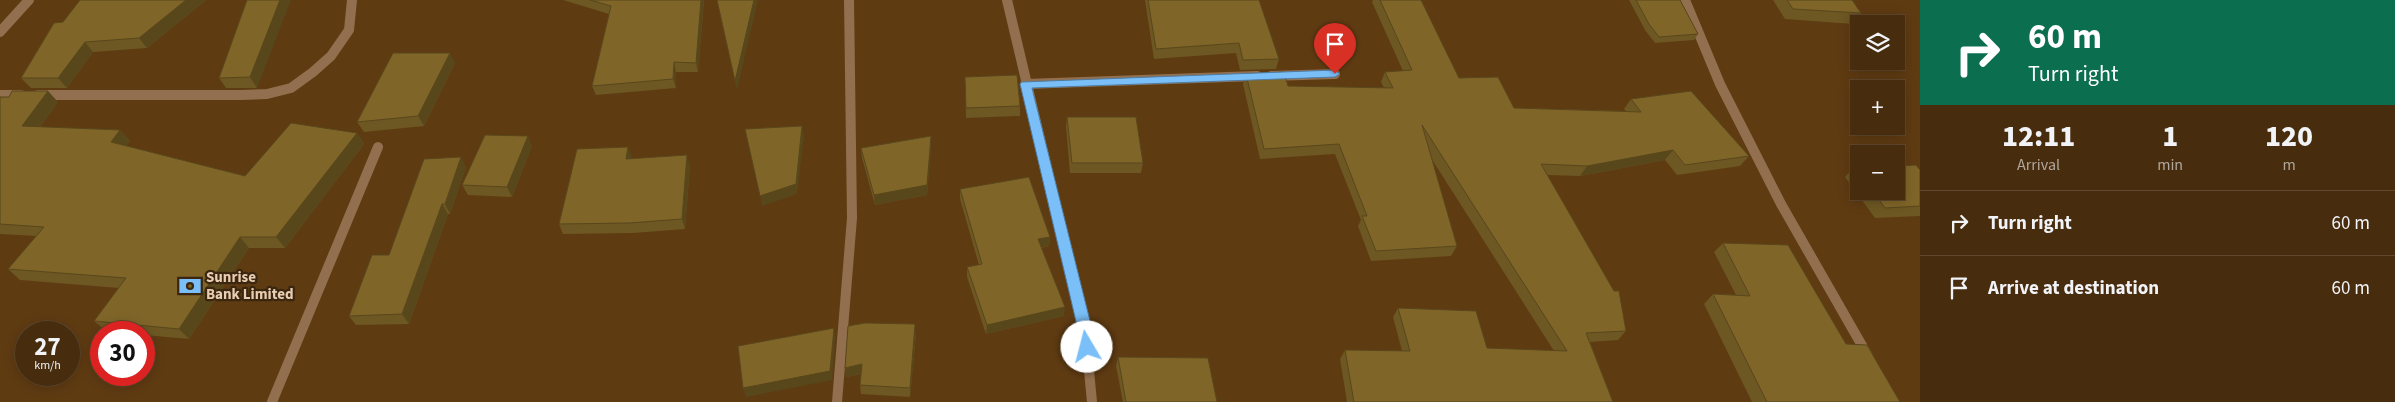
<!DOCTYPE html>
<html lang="en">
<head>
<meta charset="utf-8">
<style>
  body { margin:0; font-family:"Source Sans 3",sans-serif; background:#4e3417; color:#f1f3f6; height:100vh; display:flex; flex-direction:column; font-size:19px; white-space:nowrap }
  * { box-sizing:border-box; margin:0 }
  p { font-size:16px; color:#b0a79e }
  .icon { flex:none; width:28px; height:28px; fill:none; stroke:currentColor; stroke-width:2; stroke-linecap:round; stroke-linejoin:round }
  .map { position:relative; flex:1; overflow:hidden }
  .sheet { display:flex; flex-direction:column; background:#472c0e; width:475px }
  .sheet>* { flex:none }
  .top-card { background:#0b6e4f; color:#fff; overflow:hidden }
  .tools { position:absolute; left:1850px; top:15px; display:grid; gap:10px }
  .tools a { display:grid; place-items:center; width:55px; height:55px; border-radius:0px; background:#472c0e; box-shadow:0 2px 12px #0003,0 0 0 1px #5f482e; font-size:25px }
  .speed { position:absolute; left:15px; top:321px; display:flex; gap:10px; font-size:25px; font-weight:700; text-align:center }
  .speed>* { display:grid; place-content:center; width:65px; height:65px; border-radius:50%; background:#472c0e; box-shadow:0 2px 12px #0003,0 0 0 1px #5f482e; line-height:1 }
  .speed small { font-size:12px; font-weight:400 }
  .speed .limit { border:8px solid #d22; background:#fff; color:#111 }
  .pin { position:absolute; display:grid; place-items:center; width:42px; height:42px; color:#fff; margin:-51px -21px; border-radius:50% 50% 50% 0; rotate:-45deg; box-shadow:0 0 5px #0007 }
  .pin .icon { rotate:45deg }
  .me { position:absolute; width:55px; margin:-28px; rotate:352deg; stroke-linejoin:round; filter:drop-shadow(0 0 4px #0008) }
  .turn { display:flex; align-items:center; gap:18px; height:105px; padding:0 25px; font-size:22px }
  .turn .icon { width:65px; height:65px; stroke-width:2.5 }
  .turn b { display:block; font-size:35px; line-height:42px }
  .eta { display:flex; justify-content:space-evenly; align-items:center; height:85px; text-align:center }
  .eta b { font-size:30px; font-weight:800; line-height:35px }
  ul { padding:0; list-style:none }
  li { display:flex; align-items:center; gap:15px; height:65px; padding:0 25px; border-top:1px solid #5f482e }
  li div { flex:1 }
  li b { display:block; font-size:19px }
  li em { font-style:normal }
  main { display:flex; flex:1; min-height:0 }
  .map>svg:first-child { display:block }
</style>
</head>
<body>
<main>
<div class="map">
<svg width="1920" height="402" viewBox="0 0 1920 402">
  <rect width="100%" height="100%" fill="#5f3b12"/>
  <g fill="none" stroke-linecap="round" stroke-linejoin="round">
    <g stroke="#92704f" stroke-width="10">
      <path d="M 1685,0 L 1720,84 L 1781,204 L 1868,356"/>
      <path d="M 1271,76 L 1335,74"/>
      <path d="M 1025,84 L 1257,76"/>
    </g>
    <g stroke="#92704f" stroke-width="10">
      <path d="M 1007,0 L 1085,329 L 1092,402"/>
      <path d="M 0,32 L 29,0"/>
      <path d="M 0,95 L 21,95"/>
      <path d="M 38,95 L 240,95 L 267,94 L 291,88 L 313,72 L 331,56 L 349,30 L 352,0"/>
      <path d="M 272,402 L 378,147"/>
      <path d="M 837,402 L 852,218 L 849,0"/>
    </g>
  </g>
  <g fill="#6d5722">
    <path d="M 206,0 L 147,48 L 93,52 L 67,88 L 31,88 L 21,78 L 63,22 Z"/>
    <path d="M 247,0 L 257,88 L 226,88 L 219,78 Z"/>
    <path d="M 563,0 L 704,0 L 698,72 L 676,72 L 676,88 L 596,95 L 592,86 L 609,14 Z"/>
    <path d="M 1145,0 L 1259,0 L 1279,59 L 1276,69 L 1240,70 L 1236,53 L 1154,59 Z"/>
    <path d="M 1373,0 L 1380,0 L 1459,78 L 1514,108 L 1626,111 L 1624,109 L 1631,99 L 1749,156 L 1740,166 L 1677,175 L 1665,160 L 1580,176 L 1547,175 L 1626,331 L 1618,340 L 1590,342 L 1613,402 L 1347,402 L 1340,359 L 1345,350 L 1402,351 L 1393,317 L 1398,308 L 1487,348 L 1554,351 L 1431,158 L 1457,246 L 1451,256 L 1371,261 L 1358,226 L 1361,220 L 1335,154 L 1260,159 L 1243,84 L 1246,74 L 1288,86 L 1384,88 L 1381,82 L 1385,72 L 1403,71 L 1372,2 Z"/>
    <path d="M 1629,0 L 1680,0 L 1698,34 L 1694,40 L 1655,43 L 1645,30 Z"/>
    <path d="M 1773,0 L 1852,0 L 1861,13 L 1853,24 L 1785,19 Z"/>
    <path d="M 455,63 L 424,126 L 364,132 L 357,122 Z"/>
    <path d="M 965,77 L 1020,106 L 1020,116 L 966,118 Z"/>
    <path d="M 0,97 L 58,102 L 40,127 L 120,130 L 130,141 L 126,146 L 245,176 L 357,133 L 364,144 L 285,248 L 249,248 L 189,339 L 144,335 L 144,332 L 119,332 L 106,331 L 94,321 L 119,288 L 20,280 L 8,269 L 36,236 L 0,234 Z"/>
    <path d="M 1067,117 L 1143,163 L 1141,173 L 1070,173 L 1066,127 Z"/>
    <path d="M 931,136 L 931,146 L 927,195 L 875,205 L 862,158 L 861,148 Z"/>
    <path d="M 532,146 L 512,197 L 468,195 L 462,185 Z"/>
    <path d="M 632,157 L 631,158 L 690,165 L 685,229 L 633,233 L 563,234 L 559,224 Z"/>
    <path d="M 466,167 L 450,214 L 448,214 L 409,324 L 356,325 L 349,316 Z"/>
    <path d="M 1854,167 L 1859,167 L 1859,191 L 1896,191 L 1920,170 L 1920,216 L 1875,218 L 1845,177 Z"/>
    <path d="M 960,189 L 1050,237 L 1049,246 L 1041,248 L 1064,316 L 986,334 L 967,277 L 967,267 L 979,265 L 960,199 Z"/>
    <path d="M 1723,243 L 1846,344 L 1900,402 L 1752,402 L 1704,304 L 1713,294 L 1736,295 L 1714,252 Z"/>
    <path d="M 916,334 L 910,397 L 861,394 L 860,385 L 861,374 L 846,377 L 845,368 Z"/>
    <path d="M 1118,357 L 1217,402 L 1123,402 L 1116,366 Z"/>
  </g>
  <g fill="#59471c">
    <path d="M 186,0 L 206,0 L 147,48 L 139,38 Z"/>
    <path d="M 280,0 L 291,0 L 257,88 L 250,77 Z"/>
    <path d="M 701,0 L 704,0 L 698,72 L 696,63 Z"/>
    <path d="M 754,0 L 758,0 L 737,90 L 735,81 Z"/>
    <path d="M 85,42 L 93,52 L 67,88 L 58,78 Z"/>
    <path d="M 450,53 L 455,63 L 424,126 L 418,116 Z"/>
    <path d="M 674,62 L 676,72 L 676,88 L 673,79 Z"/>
    <path d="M 48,91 L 58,102 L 33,137 L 22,126 Z"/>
    <path d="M 802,126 L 804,136 L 797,194 L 762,206 L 760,196 Z"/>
    <path d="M 120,130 L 130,141 L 121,153 L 111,142 Z"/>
    <path d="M 357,133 L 364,144 L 285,248 L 276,237 Z"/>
    <path d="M 528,136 L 532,146 L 512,197 L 507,187 Z"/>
    <path d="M 931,136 L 931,146 L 927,195 L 875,205 L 874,195 Z"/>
    <path d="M 628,147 L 632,157 L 630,169 L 626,159 Z"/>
    <path d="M 1673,150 L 1665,160 L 1580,176 L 1587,166 Z"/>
    <path d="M 687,155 L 690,165 L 685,229 L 682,219 Z"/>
    <path d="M 461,157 L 466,167 L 450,214 L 445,204 Z"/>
    <path d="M 442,204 L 448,214 L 409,324 L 402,314 Z"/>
    <path d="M 240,237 L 249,248 L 189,339 L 179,329 Z"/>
    <path d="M 1050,237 L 1049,246 L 1037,248 L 1038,239 Z"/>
    <path d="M 1065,307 L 1064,316 L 986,334 L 987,325 Z"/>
    <path d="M 915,324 L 916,334 L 910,397 L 910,388 Z"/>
    <path d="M 834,328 L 835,338 L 832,380 L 746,397 L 743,388 Z"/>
    <path d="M 862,364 L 864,373 L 846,377 L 845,368 Z"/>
  </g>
  <g fill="#7f6528" stroke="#59471c">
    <path d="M 80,0 L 186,0 L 139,38 L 85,42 L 58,78 L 21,78 L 54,23 L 63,22 Z"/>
    <path d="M 247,0 L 280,0 L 250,77 L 219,78 Z"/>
    <path d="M 590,0 L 701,0 L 696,63 L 674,62 L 673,79 L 592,86 L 611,6 Z"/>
    <path d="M 717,0 L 754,0 L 735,81 Z"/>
    <path d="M 1148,0 L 1259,0 L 1279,59 L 1243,60 L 1239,43 L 1156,49 Z"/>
    <path d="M 1380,0 L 1421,0 L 1459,78 L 1498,77 L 1514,108 L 1641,112 L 1631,99 L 1691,91 L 1749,156 L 1685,165 L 1673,150 L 1587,166 L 1541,164 L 1614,291 L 1619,291 L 1626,331 L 1586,333 L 1613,402 L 1354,402 L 1345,350 L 1410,351 L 1398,308 L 1476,311 L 1487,348 L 1567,351 L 1422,125 L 1457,246 L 1376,251 L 1362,216 L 1367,216 L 1339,144 L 1264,149 L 1246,74 L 1284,72 L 1288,86 L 1393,88 L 1385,72 L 1412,70 Z"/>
    <path d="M 1636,0 L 1680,0 L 1698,34 L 1659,37 L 1649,24 Z"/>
    <path d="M 1787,0 L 1852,0 L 1861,13 L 1793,9 Z"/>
    <path d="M 393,53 L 450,53 L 418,116 L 357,122 Z"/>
    <path d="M 1017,75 L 1020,106 L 966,108 L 965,77 Z"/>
    <path d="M 12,91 L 48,91 L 22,126 L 120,130 L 111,142 L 245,176 L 291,123 L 357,133 L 276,237 L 240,237 L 179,329 L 94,321 L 126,278 L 8,269 L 44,227 L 0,224 L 0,97 L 9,97 Z"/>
    <path d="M 1067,117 L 1136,117 L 1143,163 L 1072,163 Z"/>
    <path d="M 802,126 L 796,184 L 760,196 L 745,129 Z"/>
    <path d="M 485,135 L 528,136 L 507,187 L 462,185 Z"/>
    <path d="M 931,136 L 927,185 L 874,195 L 861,148 Z"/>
    <path d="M 628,147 L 626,159 L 687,155 L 682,219 L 629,223 L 559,224 L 577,149 Z"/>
    <path d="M 461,157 L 445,204 L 442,204 L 402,314 L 349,316 L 372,255 L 389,255 L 424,159 Z"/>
    <path d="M 1916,165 L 1920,170 L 1920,206 L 1885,208 L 1873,191 L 1896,191 L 1896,166 Z"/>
    <path d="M 1854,167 L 1859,167 L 1859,173 Z"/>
    <path d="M 1029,177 L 1050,237 L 1038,239 L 1065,307 L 987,325 L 967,267 L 982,264 L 960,189 Z"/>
    <path d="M 1723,243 L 1788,245 L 1846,344 L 1867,345 L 1900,402 L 1767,402 L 1713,294 L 1750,296 Z"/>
    <path d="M 865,323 L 915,324 L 910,388 L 860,385 L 862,364 L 845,368 L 848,326 Z"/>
    <path d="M 834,328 L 830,371 L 743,388 L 738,346 Z"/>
    <path d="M 1118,357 L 1208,358 L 1217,402 L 1126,402 Z"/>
  </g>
  <path fill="#7abff8" stroke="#4f7ca1" d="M 1335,70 L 1340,74 L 1335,77 L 1032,88 L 1092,329 L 1094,347 L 1092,351 L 1083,351 L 1020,84 L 1022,82 Z"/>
  <defs>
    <symbol id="bank-bare" viewBox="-9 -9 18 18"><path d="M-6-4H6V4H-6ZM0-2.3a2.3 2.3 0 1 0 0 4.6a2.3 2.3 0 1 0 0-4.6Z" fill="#7abff8" stroke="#3b2610" stroke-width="2.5" paint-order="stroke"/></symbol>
  </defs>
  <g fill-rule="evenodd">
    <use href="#bank-bare" x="174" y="270" width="32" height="32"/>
  </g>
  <g text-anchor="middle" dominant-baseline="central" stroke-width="4.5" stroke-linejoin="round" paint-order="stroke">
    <g font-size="15" font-weight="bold" fill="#e9cdb3" stroke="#3b2610" text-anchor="start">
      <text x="206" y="277">Sunrise<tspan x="206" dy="17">Bank Limited</tspan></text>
    </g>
  </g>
</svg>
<div class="tools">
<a><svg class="icon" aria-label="layers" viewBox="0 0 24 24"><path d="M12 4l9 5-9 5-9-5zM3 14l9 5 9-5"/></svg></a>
<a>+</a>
<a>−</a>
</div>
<div class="speed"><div>27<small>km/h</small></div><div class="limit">30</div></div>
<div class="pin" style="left:1335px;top:74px;background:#d93025"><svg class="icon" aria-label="arrive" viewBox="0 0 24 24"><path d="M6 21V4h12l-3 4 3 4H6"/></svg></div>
<svg class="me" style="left:1087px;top:347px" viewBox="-20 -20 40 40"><circle r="19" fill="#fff"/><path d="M0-13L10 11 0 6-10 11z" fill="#7abff8"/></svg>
</div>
<section class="sheet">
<div class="top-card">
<div class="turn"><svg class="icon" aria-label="right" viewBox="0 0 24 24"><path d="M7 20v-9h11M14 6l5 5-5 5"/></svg><div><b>60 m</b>Turn right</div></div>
</div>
<div class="eta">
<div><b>12:11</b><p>Arrival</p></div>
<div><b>1</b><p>min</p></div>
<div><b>120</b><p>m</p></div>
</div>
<ul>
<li><svg class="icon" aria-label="right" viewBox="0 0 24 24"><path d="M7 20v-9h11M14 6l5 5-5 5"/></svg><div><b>Turn right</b></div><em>60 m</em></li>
<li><svg class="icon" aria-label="arrive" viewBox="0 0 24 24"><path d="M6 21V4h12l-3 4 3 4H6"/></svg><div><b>Arrive at destination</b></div><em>60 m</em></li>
</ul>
</section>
</main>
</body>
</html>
